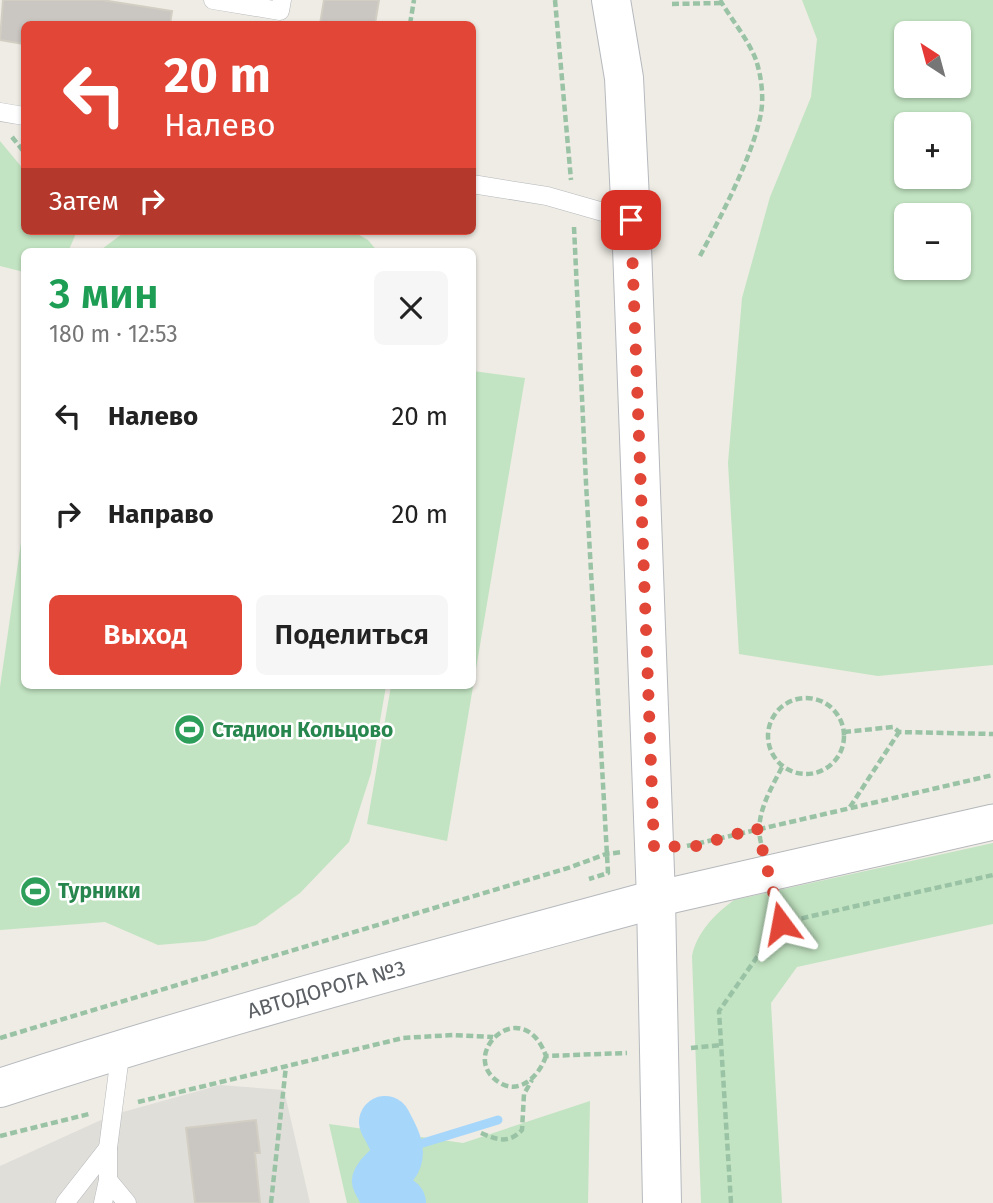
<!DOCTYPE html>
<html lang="ru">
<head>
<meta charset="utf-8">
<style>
  body { margin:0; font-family:"Fira Sans",sans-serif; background:#f6f6f6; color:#222; height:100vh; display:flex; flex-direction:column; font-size:26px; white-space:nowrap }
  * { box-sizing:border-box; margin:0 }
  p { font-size:23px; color:#767676 }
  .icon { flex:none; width:38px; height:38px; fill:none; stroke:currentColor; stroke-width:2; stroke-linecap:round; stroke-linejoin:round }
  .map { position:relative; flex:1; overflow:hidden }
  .details { position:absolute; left:21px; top:248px; width:455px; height:441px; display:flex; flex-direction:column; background:#fff; border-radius:10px; box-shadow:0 2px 5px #0004 }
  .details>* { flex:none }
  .hud { position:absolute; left:21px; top:21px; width:455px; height:214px; border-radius:10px; box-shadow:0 2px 5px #0004; background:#e14637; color:#fff; overflow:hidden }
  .needle { width:46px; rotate:324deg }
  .buttons { position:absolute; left:894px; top:21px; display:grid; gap:14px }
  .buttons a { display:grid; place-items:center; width:77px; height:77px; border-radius:10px; background:#fff; box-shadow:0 2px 5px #0004; font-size:35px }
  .pin { position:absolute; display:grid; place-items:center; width:60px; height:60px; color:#fff; margin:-30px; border-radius:14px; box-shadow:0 4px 10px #0006 }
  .me { position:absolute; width:77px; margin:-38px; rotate:347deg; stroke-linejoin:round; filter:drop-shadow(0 0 5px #0008) }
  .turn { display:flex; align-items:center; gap:24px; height:147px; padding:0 28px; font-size:32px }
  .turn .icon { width:91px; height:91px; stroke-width:2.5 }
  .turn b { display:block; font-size:49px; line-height:60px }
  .then { display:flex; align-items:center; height:66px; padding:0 28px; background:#0003; gap:14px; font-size:26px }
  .round { display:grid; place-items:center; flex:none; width:74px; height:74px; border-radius:10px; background:#f6f6f6 }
  .summary { display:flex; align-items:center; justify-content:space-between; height:119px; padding:0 28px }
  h1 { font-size:42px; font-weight:600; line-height:52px; color:#1e9e55 }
  .cta { display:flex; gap:14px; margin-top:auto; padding:14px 28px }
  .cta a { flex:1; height:80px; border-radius:10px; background:#e14637; color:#fff; font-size:28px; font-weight:600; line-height:80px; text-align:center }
  .cta a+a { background:#f6f6f6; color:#222 }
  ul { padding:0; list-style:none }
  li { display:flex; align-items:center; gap:21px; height:98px; padding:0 28px }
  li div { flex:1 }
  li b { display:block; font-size:26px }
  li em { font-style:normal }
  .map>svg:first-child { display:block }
</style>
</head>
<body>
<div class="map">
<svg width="993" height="1203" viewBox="0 0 993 1203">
  <rect width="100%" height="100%" fill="#eeece4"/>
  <path fill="#e0ded9" d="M 220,1085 L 284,1090 L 310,1203 L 0,1203 L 0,1166 L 112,1115 Z"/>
  <g fill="#c2e4c2" fill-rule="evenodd">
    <path d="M 802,0 L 993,0 L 993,665 L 878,676 L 739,654 L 728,463 L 742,298 L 770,197 L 811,97 L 817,39 ZM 906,33 L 959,33 L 959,86 L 906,86 ZM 906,124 L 959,124 L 959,177 L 906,177 ZM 906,215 L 959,215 L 959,268 L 906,268 Z"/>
    <path d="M 0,141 L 24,170 L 24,231 L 77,231 L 68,252 L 24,252 L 24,272 L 0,266 Z"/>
    <path d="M 126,231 L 352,231 L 368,240 L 378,252 L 98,252 Z"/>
    <path d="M 473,371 L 525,378 L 447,841 L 367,824 L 391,686 L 472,686 Z"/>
    <path d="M 24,522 L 24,686 L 386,686 L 371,773 L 349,842 L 300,893 L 256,925 L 205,941 L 158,945 L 105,922 L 0,930 L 0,687 Z"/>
    <path d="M 993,843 L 993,924 L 797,967 L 771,1003 L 782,1203 L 701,1203 L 692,956 C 697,932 715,914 734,900 Z"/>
    <path d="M 590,1101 L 588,1203 L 347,1203 L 329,1124 L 463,1143 Z"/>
  </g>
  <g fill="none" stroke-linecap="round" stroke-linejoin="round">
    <path stroke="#a7d6fb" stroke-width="9" d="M 397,1151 L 498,1120"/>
    <path stroke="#a7d6fb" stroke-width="52" d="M 385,1122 C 391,1134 403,1151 393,1164 C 387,1171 382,1173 378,1181 L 384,1192 L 400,1203"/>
  </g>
  <g fill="#cac7c2" stroke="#d2cec3" stroke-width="2">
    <path d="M 3,0 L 102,0 L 172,11 L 170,24 L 24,24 L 24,44 L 0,40 Z"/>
    <path d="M 324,0 L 379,0 L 375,24 L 320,24 Z"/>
    <path d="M 256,1120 L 260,1153 L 255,1153 L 260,1203 L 195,1203 L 186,1128 Z"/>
  </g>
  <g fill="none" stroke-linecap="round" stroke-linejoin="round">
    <defs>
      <g id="lane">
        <path d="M 213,0 L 280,11 L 282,0"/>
        <path d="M 0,112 L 24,116"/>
        <path d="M 472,184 L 547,196 L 631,220"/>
        <path d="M 121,1048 L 108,1148 L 108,1180 L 127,1203"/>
        <path d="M 65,1203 L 108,1148"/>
        <path d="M 103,1203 L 108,1180"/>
      </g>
      <path id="street" d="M 656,899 L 993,822"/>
      <g id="secondary">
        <path d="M 611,0 L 624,78 L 631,220 L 656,899 L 662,1203"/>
        <path id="s1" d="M 0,1088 C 216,1017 436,959 656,899"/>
      </g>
    </defs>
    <use href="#lane" stroke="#b5b7bb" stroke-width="19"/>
    <use href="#street" stroke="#b5b7bb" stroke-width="37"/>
    <use href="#secondary" stroke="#b6b9be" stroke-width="40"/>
    <g stroke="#9ac3a6" stroke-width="4.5" stroke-dasharray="7 3.5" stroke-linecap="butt">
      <path d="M 555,0 L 571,180"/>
      <path d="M 672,4 L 721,3"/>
      <path d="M 410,24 L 414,0"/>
      <path d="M 12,137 L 24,152"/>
      <path d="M 574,227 L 586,483 L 608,873 L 589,879"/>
      <path d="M 700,256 C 721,216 753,156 761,113 C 764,96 761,75 756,60 C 748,39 731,19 720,0"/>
      <circle cx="806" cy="736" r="38"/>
      <path d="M 844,732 L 893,727 L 899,732 L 993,734"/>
      <path d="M 850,807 L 899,732"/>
      <path d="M 761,843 C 754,816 770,791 782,767"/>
      <path d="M 687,846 L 993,775"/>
      <path d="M 781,923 L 993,875"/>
      <path d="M 0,1038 L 571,867 L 606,854 L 623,852"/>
      <path d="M 691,1048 L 722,1045"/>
      <path d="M 546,1056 C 540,1074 522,1094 502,1084 C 453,1058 522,990 546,1056 L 627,1053"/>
      <path d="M 138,1102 L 403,1038 L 453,1035 L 493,1037"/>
      <path d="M 481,1133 C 497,1140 509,1144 522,1130 L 524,1094 L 532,1080"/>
      <path d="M 0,1136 L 89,1114"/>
      <path d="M 271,1203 L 286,1066"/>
      <path d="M 731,1203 L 719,1011 L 781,923 L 777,902"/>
    </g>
    <use href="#lane" stroke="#fff" stroke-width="18"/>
    <use href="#street" stroke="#fff" stroke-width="35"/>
    <use href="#secondary" stroke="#fff" stroke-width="38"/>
  </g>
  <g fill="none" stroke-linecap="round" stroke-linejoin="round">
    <path stroke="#e14637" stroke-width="12" stroke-dasharray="0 21.6" d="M 631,220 L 654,847 L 696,846 L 757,828 L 781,923"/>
  </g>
  <defs>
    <symbol id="stadium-disc" viewBox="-11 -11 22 22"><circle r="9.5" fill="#2e9e5b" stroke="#fff"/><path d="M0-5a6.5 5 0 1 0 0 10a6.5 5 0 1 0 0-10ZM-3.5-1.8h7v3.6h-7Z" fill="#fff"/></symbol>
  </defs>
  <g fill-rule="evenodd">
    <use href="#stadium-disc" x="172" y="712" width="35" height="35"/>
    <use href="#stadium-disc" x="18" y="874" width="35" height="35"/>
  </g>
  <g text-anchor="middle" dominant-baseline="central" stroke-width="5" stroke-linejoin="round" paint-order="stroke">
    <g font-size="21" font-weight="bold" fill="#27864d" stroke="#fff" text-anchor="start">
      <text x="212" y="730">Стадион Кольцово</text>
      <text x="58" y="891">Турники</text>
    </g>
    <g font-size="21" fill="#5c6064" stroke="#fff">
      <text stroke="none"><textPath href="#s1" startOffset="341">АВТОДОРОГА №3</textPath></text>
    </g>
  </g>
</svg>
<div class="buttons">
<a><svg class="needle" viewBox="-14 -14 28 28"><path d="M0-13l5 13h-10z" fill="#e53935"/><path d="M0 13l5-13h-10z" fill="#767676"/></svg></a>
<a>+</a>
<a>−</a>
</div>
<div class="pin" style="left:631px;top:220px;background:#d93025"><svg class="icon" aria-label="arrive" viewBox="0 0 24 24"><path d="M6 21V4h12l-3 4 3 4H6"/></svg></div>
<svg class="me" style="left:781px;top:923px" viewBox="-20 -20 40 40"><path d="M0-17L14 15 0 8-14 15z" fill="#e14637" stroke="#fff" stroke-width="4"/></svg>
<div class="hud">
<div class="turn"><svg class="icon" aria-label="left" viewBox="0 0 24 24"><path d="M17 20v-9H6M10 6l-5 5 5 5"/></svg><div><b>20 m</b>Налево</div></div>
<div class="then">Затем<svg class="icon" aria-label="right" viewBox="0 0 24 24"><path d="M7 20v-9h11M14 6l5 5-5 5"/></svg></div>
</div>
<section class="details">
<div class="summary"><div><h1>3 мин</h1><p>180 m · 12:53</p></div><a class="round"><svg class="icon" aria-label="close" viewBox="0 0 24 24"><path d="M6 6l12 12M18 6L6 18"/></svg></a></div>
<ul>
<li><svg class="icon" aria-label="left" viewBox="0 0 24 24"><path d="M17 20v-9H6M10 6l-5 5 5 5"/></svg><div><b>Налево</b></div><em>20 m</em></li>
<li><svg class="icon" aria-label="right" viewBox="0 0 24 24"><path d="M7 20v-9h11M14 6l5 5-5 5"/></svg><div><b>Направо</b></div><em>20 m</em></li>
</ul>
<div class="cta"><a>Выход</a><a>Поделиться</a></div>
</section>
</div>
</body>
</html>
